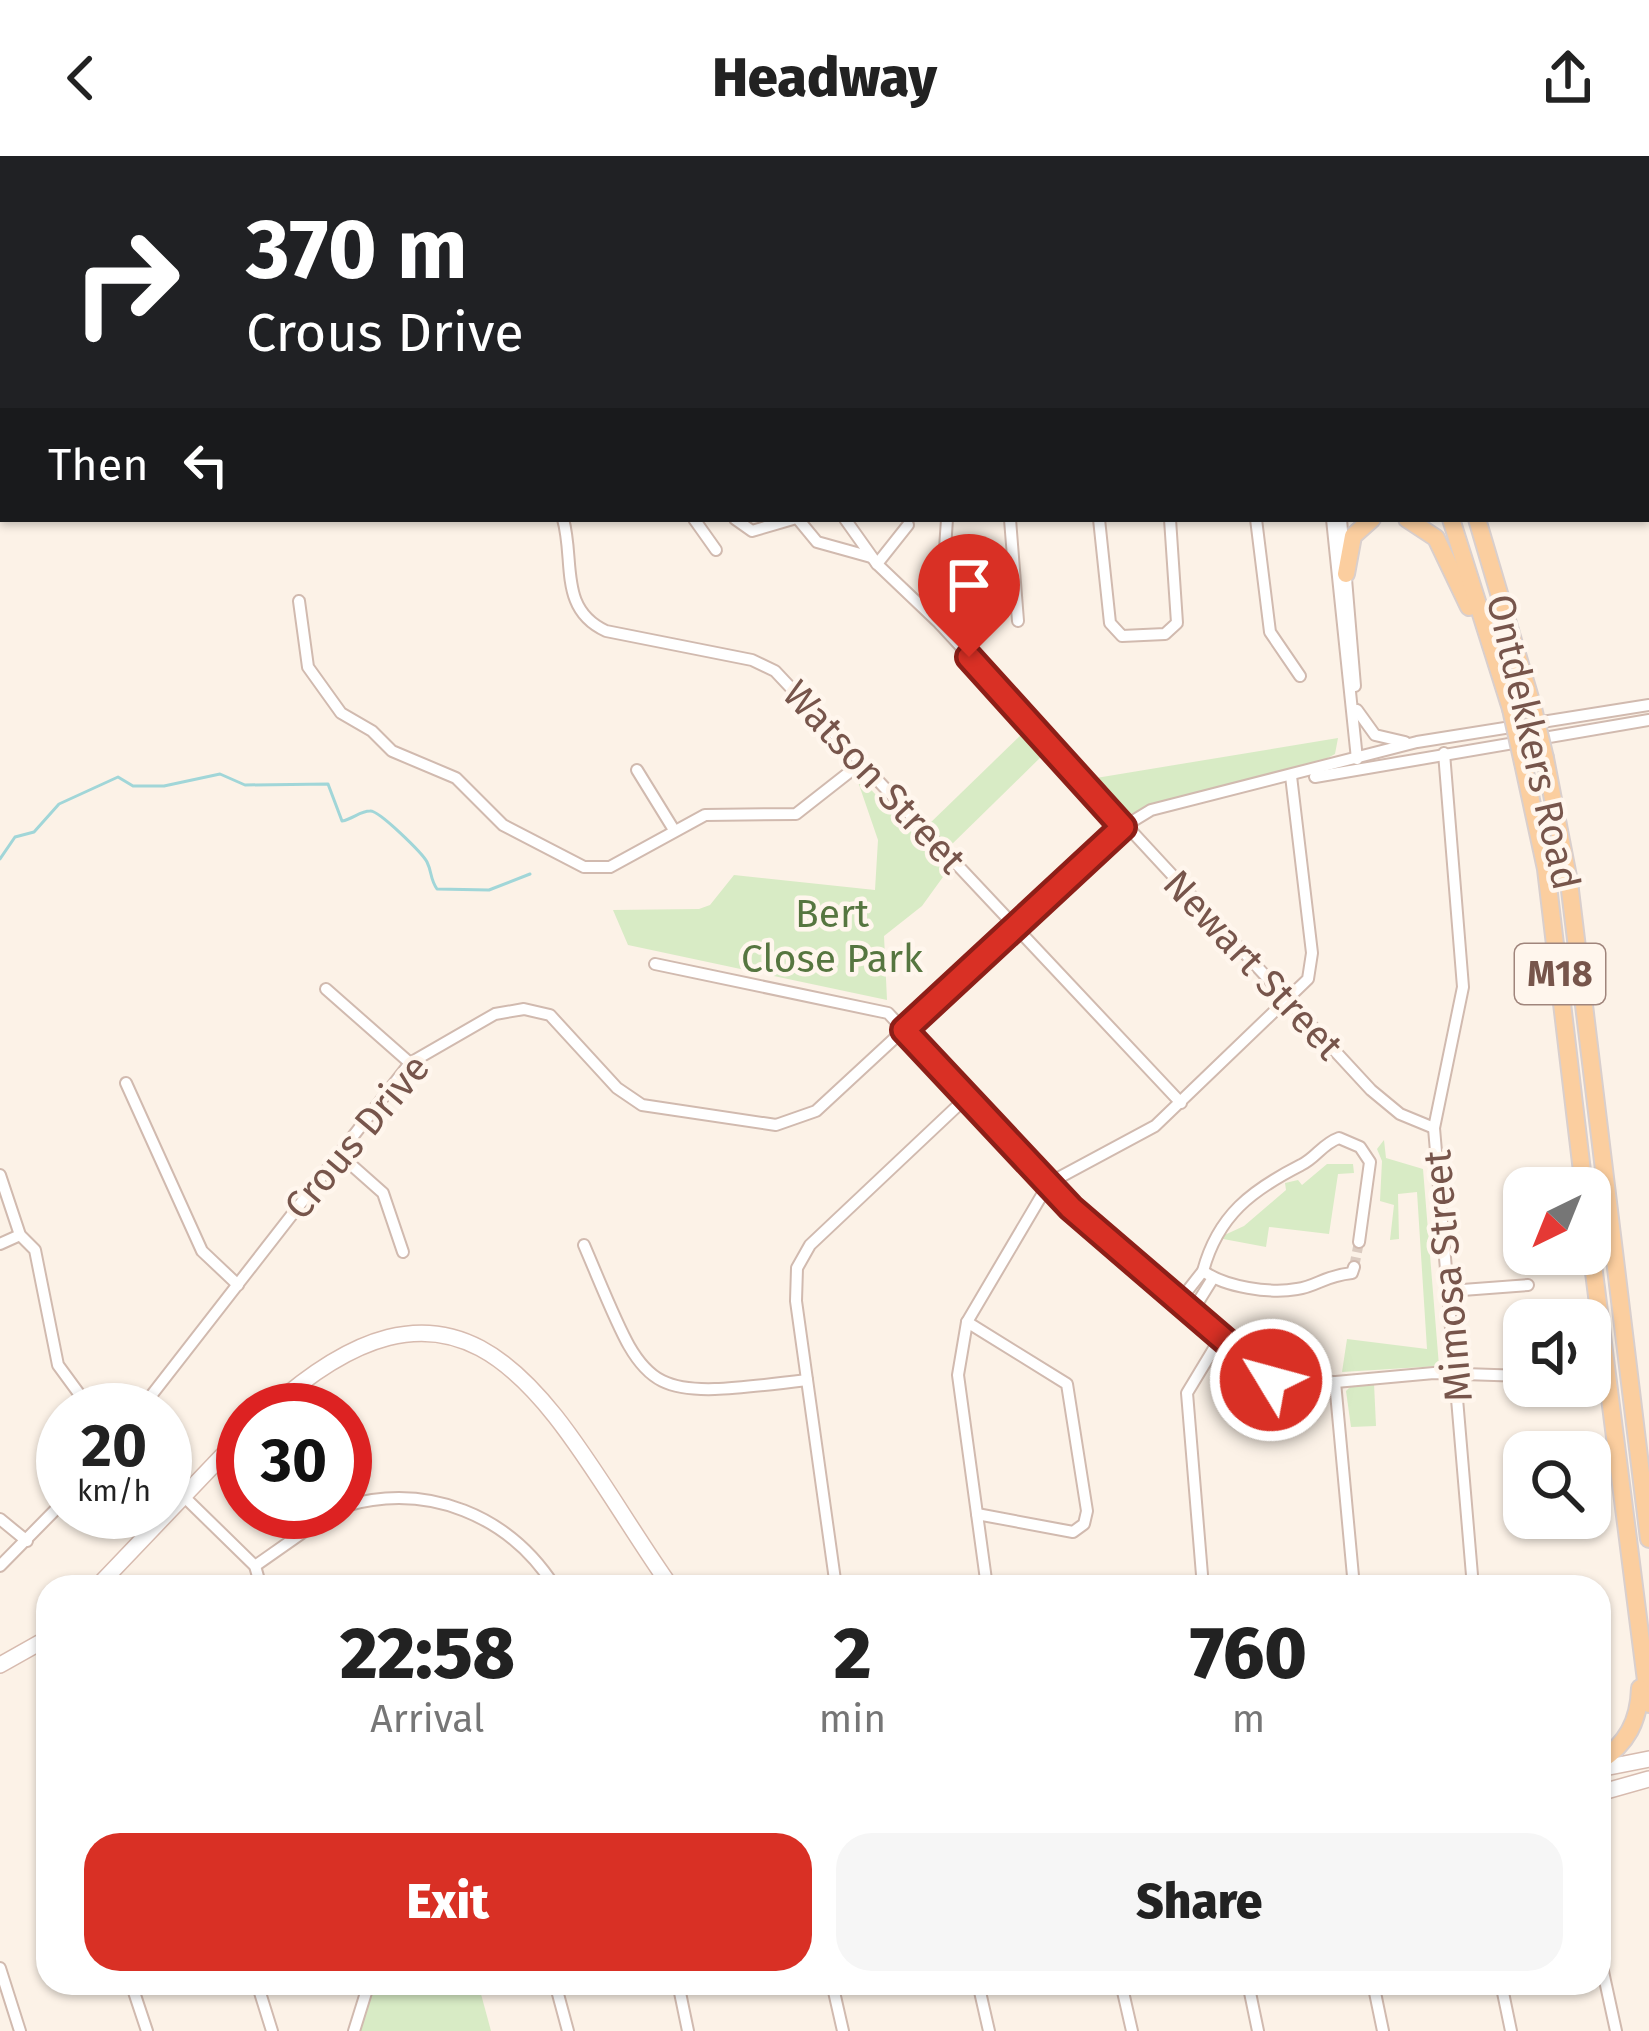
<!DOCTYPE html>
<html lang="en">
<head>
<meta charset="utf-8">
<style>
  body { margin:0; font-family:"Fira Sans",sans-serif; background:#f6f6f6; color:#222; height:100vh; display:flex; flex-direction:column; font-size:45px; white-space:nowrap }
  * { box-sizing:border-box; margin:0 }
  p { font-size:39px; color:#767676 }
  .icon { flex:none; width:66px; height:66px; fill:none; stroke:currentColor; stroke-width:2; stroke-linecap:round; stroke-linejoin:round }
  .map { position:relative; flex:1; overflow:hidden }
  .side { position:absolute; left:36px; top:1419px; width:1575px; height:420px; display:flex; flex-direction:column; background:#fff; border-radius:36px; box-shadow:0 3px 9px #0004 }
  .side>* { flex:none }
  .top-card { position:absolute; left:0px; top:0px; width:1650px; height:366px; box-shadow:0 3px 9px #0004; background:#202124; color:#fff; overflow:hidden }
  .needle { width:78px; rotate:223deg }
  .tools { position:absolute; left:1503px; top:1011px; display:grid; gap:24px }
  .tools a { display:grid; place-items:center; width:108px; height:108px; border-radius:24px; background:#fff; box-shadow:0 3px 9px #0004; font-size:60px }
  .speed { position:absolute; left:36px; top:1227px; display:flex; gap:24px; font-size:60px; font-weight:700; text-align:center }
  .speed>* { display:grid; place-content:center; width:156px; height:156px; border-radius:50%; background:#fff; box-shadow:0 3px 9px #0004; line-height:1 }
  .speed small { font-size:30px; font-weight:400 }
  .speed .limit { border:18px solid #d22; background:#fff; color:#111 }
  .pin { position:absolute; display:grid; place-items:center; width:102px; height:102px; color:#fff; margin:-123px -51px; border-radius:50% 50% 50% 0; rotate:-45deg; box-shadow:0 0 12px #0007 }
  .pin .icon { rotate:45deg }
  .me { position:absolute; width:132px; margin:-66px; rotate:307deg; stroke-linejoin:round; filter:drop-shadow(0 0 9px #0008) }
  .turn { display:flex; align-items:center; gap:42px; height:252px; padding:0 48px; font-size:54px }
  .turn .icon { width:156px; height:156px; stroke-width:2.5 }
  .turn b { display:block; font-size:84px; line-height:102px }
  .then { display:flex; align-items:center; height:114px; padding:0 48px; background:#0003; gap:24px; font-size:45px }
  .eta { display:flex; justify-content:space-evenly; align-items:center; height:204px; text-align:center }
  .eta b { font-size:72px; font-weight:800; line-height:84px }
  .primary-button { display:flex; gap:24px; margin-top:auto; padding:24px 48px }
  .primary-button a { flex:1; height:138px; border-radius:36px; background:#d93025; color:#fff; font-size:48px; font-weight:800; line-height:138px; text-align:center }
  .primary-button a+a { background:#f6f6f6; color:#222 }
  header { display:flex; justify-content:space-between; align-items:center; height:156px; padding:0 48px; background:#fff; font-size:54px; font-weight:800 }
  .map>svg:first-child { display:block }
</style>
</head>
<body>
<header><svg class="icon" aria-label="back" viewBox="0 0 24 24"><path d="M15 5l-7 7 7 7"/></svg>Headway<svg class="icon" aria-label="share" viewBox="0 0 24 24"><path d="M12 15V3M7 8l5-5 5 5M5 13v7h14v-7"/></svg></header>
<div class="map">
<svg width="1649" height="1875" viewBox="0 0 1649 1875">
  <rect width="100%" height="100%" fill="#fcf2e7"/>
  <g fill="#d8ebc5">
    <path d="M 1026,574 L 1045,597 L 948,692 L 927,670 Z"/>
    <path d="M 1338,582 L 1335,598 C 1271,636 1189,628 1122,662 L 1090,623 Z"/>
    <path d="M 855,617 L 948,714 L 922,750 L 884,780 L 887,844 L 628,789 L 613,754 L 699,753 L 710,749 L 734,719 L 875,734 L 878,684 Z"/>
    <path d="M 1384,984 L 1386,1002 L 1423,1013 L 1439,1210 L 1342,1216 L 1347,1183 L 1427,1193 L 1417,1036 L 1398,1038 L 1399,1083 L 1390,1084 L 1394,1049 L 1380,1045 L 1382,1005 L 1377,993 Z"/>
    <path d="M 1327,1008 L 1353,1008 L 1354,1017 L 1338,1018 L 1329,1078 L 1269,1071 L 1266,1091 L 1218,1082 L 1244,1070 L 1286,1034 L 1285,1027 L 1298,1024 L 1302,1029 Z"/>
    <path d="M 1355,1226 L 1374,1227 L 1376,1270 L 1351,1271 L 1346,1235 Z"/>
    <path d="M 367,1827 L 478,1827 L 491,1875 L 356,1875 Z"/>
  </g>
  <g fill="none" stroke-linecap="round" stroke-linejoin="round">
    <path stroke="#a1d6d8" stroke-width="3" d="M 0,703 L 15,681 L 34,676 L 59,648 L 118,621 L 133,630 L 164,630 L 220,618 L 245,629 L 328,628 L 342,665 C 353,663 360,655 370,655 C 379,654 423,698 427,706 C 432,716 430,723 437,733 L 489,734 L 530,718"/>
    <path stroke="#dbcbc0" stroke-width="10" stroke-dasharray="10 5" stroke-linecap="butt" d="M 1354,1111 L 1359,1086"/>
    <defs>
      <g id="street">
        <path d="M 854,0 L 854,3"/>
        <path d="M 1193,0 L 1195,3"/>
        <path d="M 1313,0 L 1314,3"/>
        <path d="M 552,3 L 554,0"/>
        <path d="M 693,3 L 694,0"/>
        <path d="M 976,3 L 976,0"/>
        <path d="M 563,363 C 575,405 558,453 606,475 L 752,504 L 775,515 L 1181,947"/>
        <path d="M 694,363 L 716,394"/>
        <path d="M 735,363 L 752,375 L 793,363"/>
        <path d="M 798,363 L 817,386 L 871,401"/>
        <path d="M 845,363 L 877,408 L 940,468 L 1371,934 L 1400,958 L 1434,972"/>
        <path d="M 1010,363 L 1018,465"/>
        <path d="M 1099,363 L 1110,467 L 1122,480 L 1165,478 L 1177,467 L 1170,363"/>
        <path d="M 1256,363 L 1270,476 L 1300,520"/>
        <path d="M 1332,363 L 1357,603"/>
        <path d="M 1341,363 L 1355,530"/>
        <path d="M 877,408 L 908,369"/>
        <path d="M 299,445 L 308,511 L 341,557 L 372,575 L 392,595 L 456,622 L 503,669 L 584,711 L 610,711 L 705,659 L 796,658 L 861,607"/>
        <path d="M 940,468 L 947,363"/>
        <path d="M 1357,554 L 1375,579 L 1405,586"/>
        <path d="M 1444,597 L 1463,831 L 1434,972 L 1473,1431"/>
        <path d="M 637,614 L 674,674"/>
        <path d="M 1315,621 L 1649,564"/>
        <path d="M 655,808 L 888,857 L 1071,1052 L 1271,1224 L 1303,1229 L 1434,1217 L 1524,1220"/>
        <path d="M 326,833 L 410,907"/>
        <path d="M 126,927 L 202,1095 L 238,1129"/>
        <path d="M 339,998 L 383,1037 L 403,1096"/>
        <path d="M 0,1019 L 20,1079 L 35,1094 L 58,1209 L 91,1254"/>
        <path d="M 0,1088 L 20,1079"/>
        <path d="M 584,1089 C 649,1241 637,1245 807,1224"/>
        <path d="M 1354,1111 L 1352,1117 C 1323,1120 1318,1130 1297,1133 C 1270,1138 1225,1131 1203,1115 C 1218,1059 1252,1034 1301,1009 C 1316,1002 1322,988 1339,982 L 1360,991 L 1370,1006 L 1359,1086"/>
        <path d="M 1449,1135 L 1528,1129"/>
        <path d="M 1177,1148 L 1203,1115"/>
        <path d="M 1190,1159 L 1213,1122"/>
        <path d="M 967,1166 L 1067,1228 L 1087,1355 L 1084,1368 L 1073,1376 L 977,1358"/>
        <path d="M 1335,1226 L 1354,1431"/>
        <path d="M 140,1254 L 410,907 L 495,858 L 524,853 L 550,859 L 617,932 L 642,949 L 776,969 L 816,955 L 1123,671 L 1151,654 L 1417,586 L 1649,549"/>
        <path d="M 165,1322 L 255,1410 L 261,1431"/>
        <path d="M 345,1350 C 428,1326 509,1359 555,1431"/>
        <path d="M 0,1363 L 27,1385"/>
        <path d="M 0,1410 L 63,1346"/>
        <path d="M 255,1410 L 332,1356"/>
        <path d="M 836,1431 L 796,1145 L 797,1112 L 810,1089 L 968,940"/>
        <path d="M 987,1431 L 958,1219 L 967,1166 L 1049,1027 L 1155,970 L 1308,823 L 1312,797 L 1291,620"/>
        <path d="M 1203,1431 L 1187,1237 L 1219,1184"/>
        <path d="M 1599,1797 L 1616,1875"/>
        <path d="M 0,1812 L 20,1875"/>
        <path d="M 131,1827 L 147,1875"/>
        <path d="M 257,1827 L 272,1875"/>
        <path d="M 555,1827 L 568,1875"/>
        <path d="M 678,1827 L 688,1875"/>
        <path d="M 832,1827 L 843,1875"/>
        <path d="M 978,1827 L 989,1875"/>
        <path d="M 1121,1827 L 1132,1875"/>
        <path d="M 1248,1827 L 1258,1875"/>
        <path d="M 1373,1827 L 1383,1875"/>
        <path d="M 1501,1827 L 1511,1875"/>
        <path d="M 354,1875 L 369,1827"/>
      </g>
      <g id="secondary">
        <path d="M 269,1254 C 482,1062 558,1271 671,1431"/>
        <path d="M 97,1431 L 243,1278"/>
        <path d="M 0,1509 L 48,1482"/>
        <path d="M 1599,1613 L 1649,1603"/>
        <path d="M 1599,1637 L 1649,1623"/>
      </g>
      <g id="primary">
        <path d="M 1338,0 L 1339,3"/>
        <path d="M 1363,0 L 1364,3"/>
        <path d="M 1407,363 L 1436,382 L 1469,451"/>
        <path d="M 1451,363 L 1511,553"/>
        <path d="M 1477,363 L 1533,552"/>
        <path d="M 1346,418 L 1353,380 L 1372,363"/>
        <path d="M 1545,602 L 1569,726 L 1649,1383"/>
        <path d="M 1523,607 L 1546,713 L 1584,1032"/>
        <path d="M 1590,1085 L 1649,1548"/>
        <path d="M 1599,1606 C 1627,1588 1639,1565 1640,1532"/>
      </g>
    </defs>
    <use href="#street" stroke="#d1baaf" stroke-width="14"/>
    <use href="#secondary" stroke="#d7bbaf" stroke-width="18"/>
    <use href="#primary" stroke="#d9cfcd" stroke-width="20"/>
    <use href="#street" stroke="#fff" stroke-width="10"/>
    <use href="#secondary" stroke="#fff" stroke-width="15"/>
    <use href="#primary" stroke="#fbce9f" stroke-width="16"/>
    <defs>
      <g id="primary-bridge">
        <path d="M 1533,552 L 1545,602"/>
        <path d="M 1511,553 L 1523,607"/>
      </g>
    </defs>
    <use href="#primary-bridge" stroke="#d9cfcd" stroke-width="20" stroke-linecap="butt"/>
    <use href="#primary-bridge" stroke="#fbce9f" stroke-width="16"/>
  </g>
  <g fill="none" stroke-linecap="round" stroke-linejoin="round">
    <defs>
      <path id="route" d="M 969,501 L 1123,671 L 904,874 L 1071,1052 L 1271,1224"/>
    </defs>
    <use href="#route" stroke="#8d1f18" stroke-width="30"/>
    <use href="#route" stroke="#d93025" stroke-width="21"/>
  </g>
  <g text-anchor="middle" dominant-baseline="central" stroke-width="9" stroke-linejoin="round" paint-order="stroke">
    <rect fill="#fff6ed" stroke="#a0857c" stroke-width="3" x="1515" y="788" width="90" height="60" rx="9"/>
    <g font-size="36" font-weight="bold" fill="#77554b">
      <text x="1560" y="818">M18</text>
    </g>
    <g font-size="39" fill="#77554b" stroke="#fff6ed">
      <text transform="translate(1533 586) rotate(77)">Ontdekkers Road</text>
      <text transform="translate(874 621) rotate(47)">Watson Street</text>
      <text transform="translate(1253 809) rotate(47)">Newart Street</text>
      <text transform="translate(357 981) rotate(-50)">Crous Drive</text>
      <text transform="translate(1448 1120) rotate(-95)">Mimosa Street</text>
    </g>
    <g font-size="39" fill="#567640" stroke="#fff6ed">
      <text x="832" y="758">Bert<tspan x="832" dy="45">Close Park</tspan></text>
    </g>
  </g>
</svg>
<div class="tools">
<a><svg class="needle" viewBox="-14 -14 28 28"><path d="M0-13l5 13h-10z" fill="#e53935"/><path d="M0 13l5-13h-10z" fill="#767676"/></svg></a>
<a><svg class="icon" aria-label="sound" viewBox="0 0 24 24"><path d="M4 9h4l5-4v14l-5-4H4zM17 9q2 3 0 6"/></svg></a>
<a><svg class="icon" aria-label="search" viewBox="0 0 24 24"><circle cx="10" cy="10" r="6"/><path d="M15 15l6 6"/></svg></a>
</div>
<div class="speed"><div>20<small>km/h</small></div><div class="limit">30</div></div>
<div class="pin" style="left:969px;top:501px;background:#d93025"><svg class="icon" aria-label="arrive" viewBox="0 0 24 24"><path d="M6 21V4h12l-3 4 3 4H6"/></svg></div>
<svg class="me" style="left:1271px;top:1224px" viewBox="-20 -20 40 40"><circle r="17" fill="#d93025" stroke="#fff" stroke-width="3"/><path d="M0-11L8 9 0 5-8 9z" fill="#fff"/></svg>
<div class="top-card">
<div class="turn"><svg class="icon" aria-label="right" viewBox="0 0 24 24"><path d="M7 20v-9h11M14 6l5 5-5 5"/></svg><div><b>370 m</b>Crous Drive</div></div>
<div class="then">Then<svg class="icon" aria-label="left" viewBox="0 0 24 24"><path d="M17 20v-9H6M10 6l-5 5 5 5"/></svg></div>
</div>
<section class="side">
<div class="eta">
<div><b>22:58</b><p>Arrival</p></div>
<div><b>2</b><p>min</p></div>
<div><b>760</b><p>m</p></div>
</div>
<div class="primary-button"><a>Exit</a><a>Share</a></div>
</section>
</div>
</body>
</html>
